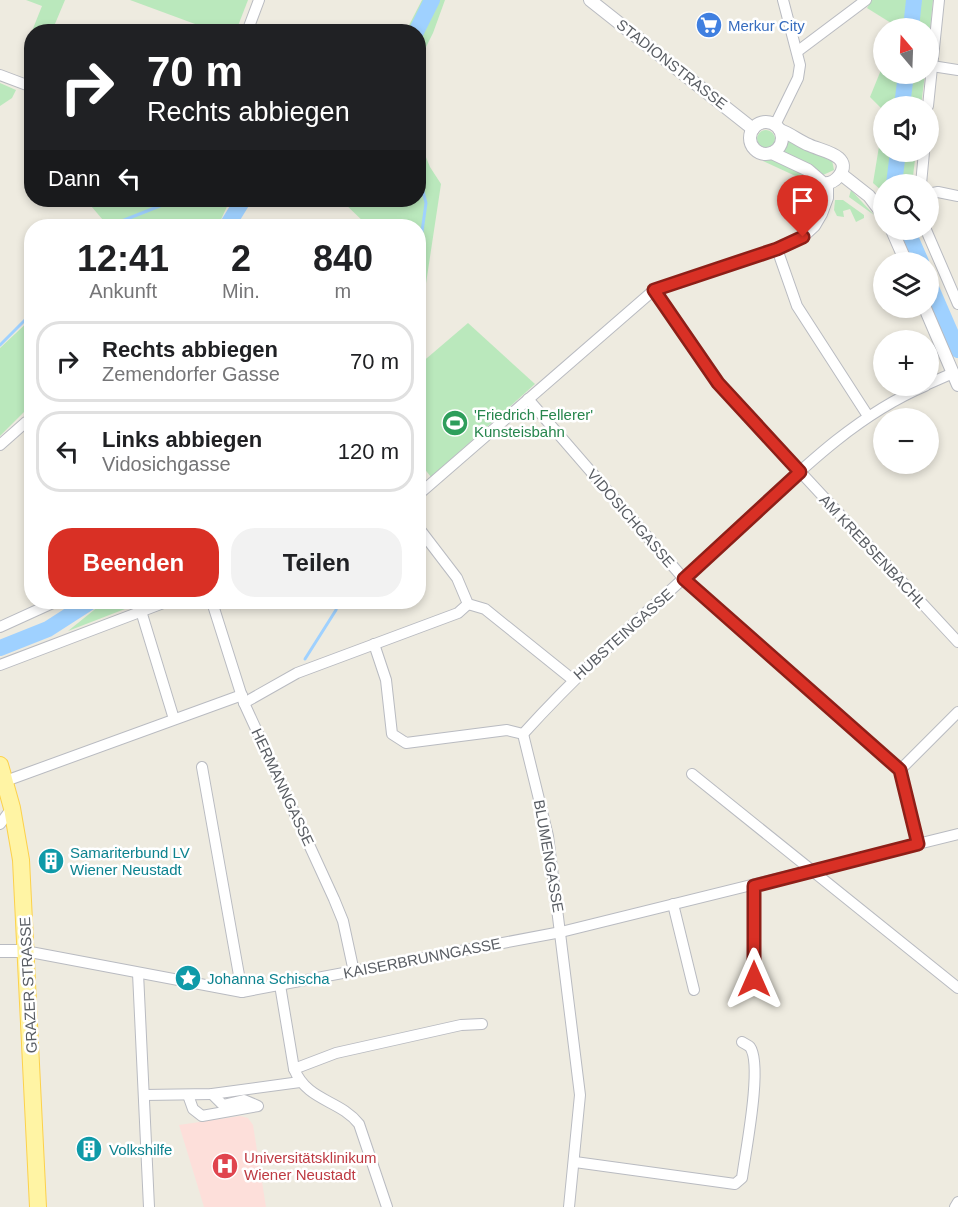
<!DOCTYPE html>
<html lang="de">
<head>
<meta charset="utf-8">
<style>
  body { margin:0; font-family:Helvetica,sans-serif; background:#f2f2f2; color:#202124; height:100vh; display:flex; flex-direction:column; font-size:22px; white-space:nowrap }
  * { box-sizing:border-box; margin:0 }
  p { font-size:20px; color:#757577 }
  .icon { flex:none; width:33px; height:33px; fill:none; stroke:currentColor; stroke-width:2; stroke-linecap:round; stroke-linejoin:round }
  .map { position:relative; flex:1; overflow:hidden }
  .panel { position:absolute; left:24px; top:219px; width:402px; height:390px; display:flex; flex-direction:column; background:#fff; border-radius:24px; box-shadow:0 3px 9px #0003 }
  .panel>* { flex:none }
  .banner { position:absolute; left:24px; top:24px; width:402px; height:183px; border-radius:24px; box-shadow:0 3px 9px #0003; background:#202124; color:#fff; overflow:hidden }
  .needle { width:39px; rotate:341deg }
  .controls { position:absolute; left:873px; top:18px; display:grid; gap:12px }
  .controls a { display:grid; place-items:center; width:66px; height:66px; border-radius:50%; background:#fff; box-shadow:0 3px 9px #0003; font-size:30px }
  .pin { position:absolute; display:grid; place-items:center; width:51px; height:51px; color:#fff; margin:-62px -26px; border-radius:50% 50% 50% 0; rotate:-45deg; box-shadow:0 0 6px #0007 }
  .pin .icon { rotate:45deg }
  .me { position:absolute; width:66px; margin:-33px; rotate:0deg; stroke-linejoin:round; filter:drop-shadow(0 0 4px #0008) }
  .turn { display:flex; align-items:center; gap:21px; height:126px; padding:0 24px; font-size:27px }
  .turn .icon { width:78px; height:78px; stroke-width:2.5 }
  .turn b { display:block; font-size:42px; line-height:51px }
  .then { display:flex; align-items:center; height:57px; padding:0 24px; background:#0003; gap:12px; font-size:22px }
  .eta { display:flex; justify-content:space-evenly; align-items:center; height:102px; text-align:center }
  .eta b { font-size:36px; font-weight:800; line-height:42px }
  .primary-button { display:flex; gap:12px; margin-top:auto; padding:12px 24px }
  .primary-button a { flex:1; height:69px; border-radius:24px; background:#d93025; color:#fff; font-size:24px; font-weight:800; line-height:69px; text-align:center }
  .primary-button a+a { background:#f2f2f2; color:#202124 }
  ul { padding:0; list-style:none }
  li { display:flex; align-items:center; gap:18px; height:81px; margin:0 12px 9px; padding:0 12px; border:3px solid #e0e0e0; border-radius:24px }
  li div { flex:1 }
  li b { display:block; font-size:22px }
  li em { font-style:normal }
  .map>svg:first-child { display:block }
</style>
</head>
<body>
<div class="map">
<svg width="958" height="1207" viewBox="0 0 958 1207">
  <rect width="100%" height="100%" fill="#eeebe0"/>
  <path fill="#fddfda" d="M 240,1116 L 248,1118 L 253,1125 L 266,1207 L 204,1207 L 179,1125 Z"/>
  <g fill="#bae8bc">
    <path d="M 26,0 L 65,0 L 52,31 L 32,31 L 42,6 Z"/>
    <path d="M 130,0 L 248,0 L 236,31 L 214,31 Z"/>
    <path d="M 422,0 L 445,0 L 433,33 L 419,61 L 418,32 L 406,31 Z"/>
    <path d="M 872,0 L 908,0 L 905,28 L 899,28 L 867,8 Z"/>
    <path d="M 920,0 L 933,0 L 929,40 L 928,28 L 917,28 Z"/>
    <path d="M 883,65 L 884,74 L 900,74 L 896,106 L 884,106 L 883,110 L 870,97 Z"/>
    <path d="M 912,74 L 925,74 L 921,106 L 909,106 Z"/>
    <path d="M 0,83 L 16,90 L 12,98 L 0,106 Z"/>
    <path d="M 883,122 L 884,152 L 892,152 L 889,184 L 884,184 L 883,192 L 873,183 Z"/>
    <circle cx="766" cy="139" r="9"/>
    <path d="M 785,136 L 810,152 L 832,160 L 834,170 L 823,175 L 806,162 L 781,152 Z"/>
    <path d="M 419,140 L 430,167 L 441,184 L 419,330 L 418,226 L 404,226 L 401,219 L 400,226 L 368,226 L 341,200 L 418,200 Z"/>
    <path d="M 904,152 L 916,152 L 912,184 L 900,184 Z"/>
    <path d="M 772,159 L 796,166 L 815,185 L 763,161 Z"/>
    <path d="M 851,190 L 874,215 L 849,197 Z"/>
    <path d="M 86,200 L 230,200 L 218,226 L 108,226 Z"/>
    <path d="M 835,200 L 843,200 L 864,215 L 864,218 L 856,222 L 850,209 L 843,211 L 844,217 L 837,216 L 834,210 Z"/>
    <path d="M 31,319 L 31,414 L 25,411 L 0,436 L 0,348 Z"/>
    <path d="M 468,323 L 535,384 L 431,477 L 419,462 L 419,371 L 420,364 Z"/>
    <path d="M 104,602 L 143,602 L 68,631 Z"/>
  </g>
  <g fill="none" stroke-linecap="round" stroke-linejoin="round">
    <g stroke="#9fd1ff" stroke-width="3">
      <path d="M 418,171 L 426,203 L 418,260"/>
      <path d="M 109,226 L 175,200"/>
      <path d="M 0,345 L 32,313"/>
      <path d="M 305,659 L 336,610 L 338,602"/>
    </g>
    <g stroke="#9fd1ff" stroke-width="16">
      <path d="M 911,28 L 914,0"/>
      <path d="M 416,32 L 432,0"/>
      <path d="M 902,106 L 906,74"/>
      <path d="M 894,184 L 898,152"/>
      <path d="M 227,226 L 243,200"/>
      <path d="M 907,230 L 921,262"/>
      <path d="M 928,281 L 958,350"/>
      <path d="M 0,648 L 48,629 L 90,602"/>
    </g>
    <defs>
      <g id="minor">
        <path d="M 247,32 L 259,0"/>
        <path d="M 798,51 L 866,0"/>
        <path d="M 932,66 L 958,70"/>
        <path d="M 0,75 L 32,87"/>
        <path d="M 928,106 L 939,0"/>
        <path d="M 775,125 L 798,78 L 800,65 L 783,0"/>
        <path d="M 921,184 L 924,152"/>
        <path d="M 928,194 L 938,192 L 958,196"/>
        <path d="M 926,230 L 958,304"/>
        <path d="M 777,249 L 797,306 L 868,416"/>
        <path d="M 654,290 L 718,383 L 958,642"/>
        <path d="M 928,384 L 953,373"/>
        <path d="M 528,399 L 684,579 L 900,770 L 918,844"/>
        <path d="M 0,445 L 26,422 L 32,424"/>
        <path d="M 418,495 L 654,290 L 777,249 L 803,237 L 815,226 L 822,214 L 828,198 L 828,184"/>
        <path d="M 418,527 L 457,578 L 468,604 L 485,609 L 572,679"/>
        <path d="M 212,602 L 244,703 L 334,899 L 343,921 L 354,972"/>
        <path d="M 141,611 L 174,719"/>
        <path d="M 0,627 L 55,602"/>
        <path d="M 374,644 L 386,680 L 392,734 L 406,743 L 507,730 L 523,734 L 548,836 L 580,1095 L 569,1207"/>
        <path d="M 0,665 L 166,602"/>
        <path d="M 244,703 L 297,673 L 458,613 L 468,604"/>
        <path d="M 523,734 C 587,663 657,603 728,538 C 788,483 849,418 925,386"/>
        <path d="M 202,767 L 242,992"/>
        <path d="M 900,770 L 958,712"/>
        <path d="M 692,774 L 958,988"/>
        <path d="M 0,783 L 242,695"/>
        <path d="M 0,824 L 12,808"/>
        <path d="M 754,886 L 754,979"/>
        <path d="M 673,904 L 694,990"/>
        <path d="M 25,951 L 242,992 L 561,932 L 958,834"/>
        <path d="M 138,973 L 149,1207"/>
        <path d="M 280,985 L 294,1069 C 308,1102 339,1099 359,1124 L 387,1207"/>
        <path d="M 294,1069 L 336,1053 L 461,1025 L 482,1024"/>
        <path d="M 144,1095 L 212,1094 L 300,1082"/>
        <path d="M 188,1095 L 193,1109 L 202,1116 L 258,1106 L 244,1100 L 223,1105 L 212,1094"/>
        <path d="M 575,1162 L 735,1184 L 742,1178 C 745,1154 763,1065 750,1047 C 748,1045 745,1044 742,1042"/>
        <path d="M 955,1207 L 958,1202"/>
      </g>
      <g id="tertiary">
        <path d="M 590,0 L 753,129"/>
        <circle cx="766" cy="138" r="16"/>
        <path d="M 772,153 L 808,170 L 823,183 C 829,184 835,181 839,176 C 854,155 821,151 809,145 C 799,141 791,134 780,130"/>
        <path d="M 841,174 L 869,196 L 884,216"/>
        <path d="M 892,230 L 906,262"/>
        <path d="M 925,308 L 958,385"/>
        <path d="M 0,951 L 25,951"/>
      </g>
      <path id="primary" d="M 0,765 L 12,808 L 21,860 L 38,1207"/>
    </defs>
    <use href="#minor" stroke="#b9bbc1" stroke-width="12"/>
    <use href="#tertiary" stroke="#b9bbc1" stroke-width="14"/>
    <use href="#primary" stroke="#fcd14b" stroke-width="18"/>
    <use href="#minor" stroke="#fff" stroke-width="10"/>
    <use href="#tertiary" stroke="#fff" stroke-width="12"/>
    <use href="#primary" stroke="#fff4a4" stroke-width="16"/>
  </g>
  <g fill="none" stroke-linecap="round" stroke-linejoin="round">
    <defs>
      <path id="route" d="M 754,979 L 754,886 L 918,844 L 900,770 L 684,579 L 800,472 L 718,383 L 654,290 L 777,249 L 803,237"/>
    </defs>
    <use href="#route" stroke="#8d1f18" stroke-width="15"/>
    <use href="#route" stroke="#d93025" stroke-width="10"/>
  </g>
  <defs>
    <symbol id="supermarket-disc" viewBox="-11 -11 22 22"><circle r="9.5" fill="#3f7fe0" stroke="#fff"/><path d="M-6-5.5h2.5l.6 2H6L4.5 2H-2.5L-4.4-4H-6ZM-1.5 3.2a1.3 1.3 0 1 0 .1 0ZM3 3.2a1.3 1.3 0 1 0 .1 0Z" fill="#fff"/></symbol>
    <symbol id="stadium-disc" viewBox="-11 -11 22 22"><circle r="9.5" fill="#2e9e5b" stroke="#fff"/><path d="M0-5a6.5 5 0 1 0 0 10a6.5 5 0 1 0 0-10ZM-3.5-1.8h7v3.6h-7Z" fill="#fff"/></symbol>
    <symbol id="building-disc" viewBox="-11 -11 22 22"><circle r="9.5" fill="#0f9aa8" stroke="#fff"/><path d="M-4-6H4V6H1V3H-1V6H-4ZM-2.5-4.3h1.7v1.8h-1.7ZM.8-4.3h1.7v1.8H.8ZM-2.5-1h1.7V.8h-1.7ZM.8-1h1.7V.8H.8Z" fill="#fff"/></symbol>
    <symbol id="sight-disc" viewBox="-11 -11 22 22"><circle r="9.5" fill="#0f9aa8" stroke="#fff"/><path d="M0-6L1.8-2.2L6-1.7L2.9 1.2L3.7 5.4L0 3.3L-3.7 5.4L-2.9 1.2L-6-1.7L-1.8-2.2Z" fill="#fff"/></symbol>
    <symbol id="hospital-disc" viewBox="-11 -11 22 22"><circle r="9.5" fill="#e0444e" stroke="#fff"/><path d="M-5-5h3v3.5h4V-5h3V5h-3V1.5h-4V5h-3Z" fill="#fff"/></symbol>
  </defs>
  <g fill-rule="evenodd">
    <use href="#supermarket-disc" x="694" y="10" width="30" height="30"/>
    <use href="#stadium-disc" x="440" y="408" width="30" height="30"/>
    <use href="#building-disc" x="36" y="846" width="30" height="30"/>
    <use href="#sight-disc" x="173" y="963" width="30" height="30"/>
    <use href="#building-disc" x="74" y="1134" width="30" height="30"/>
    <use href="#hospital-disc" x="210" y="1151" width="30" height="30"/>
  </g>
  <g text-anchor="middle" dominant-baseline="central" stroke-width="5" stroke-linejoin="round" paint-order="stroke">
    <g font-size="15" fill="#366cbe" stroke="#fff" text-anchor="start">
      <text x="728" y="25">Merkur City</text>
    </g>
    <g font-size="15" fill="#595d63" stroke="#fff">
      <text transform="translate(672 64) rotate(38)">STADIONSTRASSE</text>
      <text transform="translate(631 518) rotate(49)">VIDOSICHGASSE</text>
      <text transform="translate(873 551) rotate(47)">AM KREBSENBACHL</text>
      <text transform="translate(623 634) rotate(-42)">HUBSTEINGASSE</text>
      <text transform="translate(283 787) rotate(65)">HERMANNGASSE</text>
      <text transform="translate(549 856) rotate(80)">BLUMENGASSE</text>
      <text transform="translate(422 958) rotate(-11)">KAISERBRUNNGASSE</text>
      <text transform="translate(28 985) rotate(-93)">GRAZER STRASSE</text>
    </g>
    <g font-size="15" fill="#27864d" stroke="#fff" text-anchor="start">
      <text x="474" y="414">'Friedrich Fellerer'<tspan x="474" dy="17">Kunsteisbahn</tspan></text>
    </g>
    <g font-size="15" fill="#0d838f" stroke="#fff" text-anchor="start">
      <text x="70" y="852">Samariterbund LV<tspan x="70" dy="17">Wiener Neustadt</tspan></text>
      <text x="207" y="978">Johanna Schischa</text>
      <text x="109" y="1149">Volkshilfe</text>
    </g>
    <g font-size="15" fill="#be3a42" stroke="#fff" text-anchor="start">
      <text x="244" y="1157">Universitätsklinikum<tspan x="244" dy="17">Wiener Neustadt</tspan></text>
    </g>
  </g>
</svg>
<div class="controls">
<a><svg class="needle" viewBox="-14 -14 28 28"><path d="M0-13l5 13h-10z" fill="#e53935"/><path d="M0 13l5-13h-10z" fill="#757577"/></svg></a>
<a><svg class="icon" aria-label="sound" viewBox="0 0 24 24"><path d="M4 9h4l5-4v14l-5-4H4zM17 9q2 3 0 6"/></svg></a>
<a><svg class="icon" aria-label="search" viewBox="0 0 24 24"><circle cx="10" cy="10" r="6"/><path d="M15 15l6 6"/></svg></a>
<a><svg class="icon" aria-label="layers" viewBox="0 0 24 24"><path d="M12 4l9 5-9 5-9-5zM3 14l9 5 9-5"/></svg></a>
<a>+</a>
<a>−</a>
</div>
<div class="pin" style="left:803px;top:237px;background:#d93025"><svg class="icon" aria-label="arrive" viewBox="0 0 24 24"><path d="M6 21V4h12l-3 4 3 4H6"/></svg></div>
<svg class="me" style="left:754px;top:979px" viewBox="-20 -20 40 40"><path d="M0-17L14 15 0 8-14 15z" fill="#d93025" stroke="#fff" stroke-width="4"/></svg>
<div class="banner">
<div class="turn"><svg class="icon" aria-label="right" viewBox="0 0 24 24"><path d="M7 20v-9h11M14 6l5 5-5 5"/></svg><div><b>70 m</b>Rechts abbiegen</div></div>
<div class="then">Dann<svg class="icon" aria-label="left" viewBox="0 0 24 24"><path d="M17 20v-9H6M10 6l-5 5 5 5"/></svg></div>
</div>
<section class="panel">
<div class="eta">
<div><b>12:41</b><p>Ankunft</p></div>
<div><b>2</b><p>Min.</p></div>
<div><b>840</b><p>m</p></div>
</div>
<ul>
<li><svg class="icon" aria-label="right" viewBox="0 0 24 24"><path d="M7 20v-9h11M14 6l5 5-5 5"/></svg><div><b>Rechts abbiegen</b><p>Zemendorfer Gasse</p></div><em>70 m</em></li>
<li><svg class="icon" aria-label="left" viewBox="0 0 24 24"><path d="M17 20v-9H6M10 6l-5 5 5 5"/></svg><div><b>Links abbiegen</b><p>Vidosichgasse</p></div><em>120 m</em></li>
</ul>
<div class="primary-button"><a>Beenden</a><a>Teilen</a></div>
</section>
</div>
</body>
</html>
